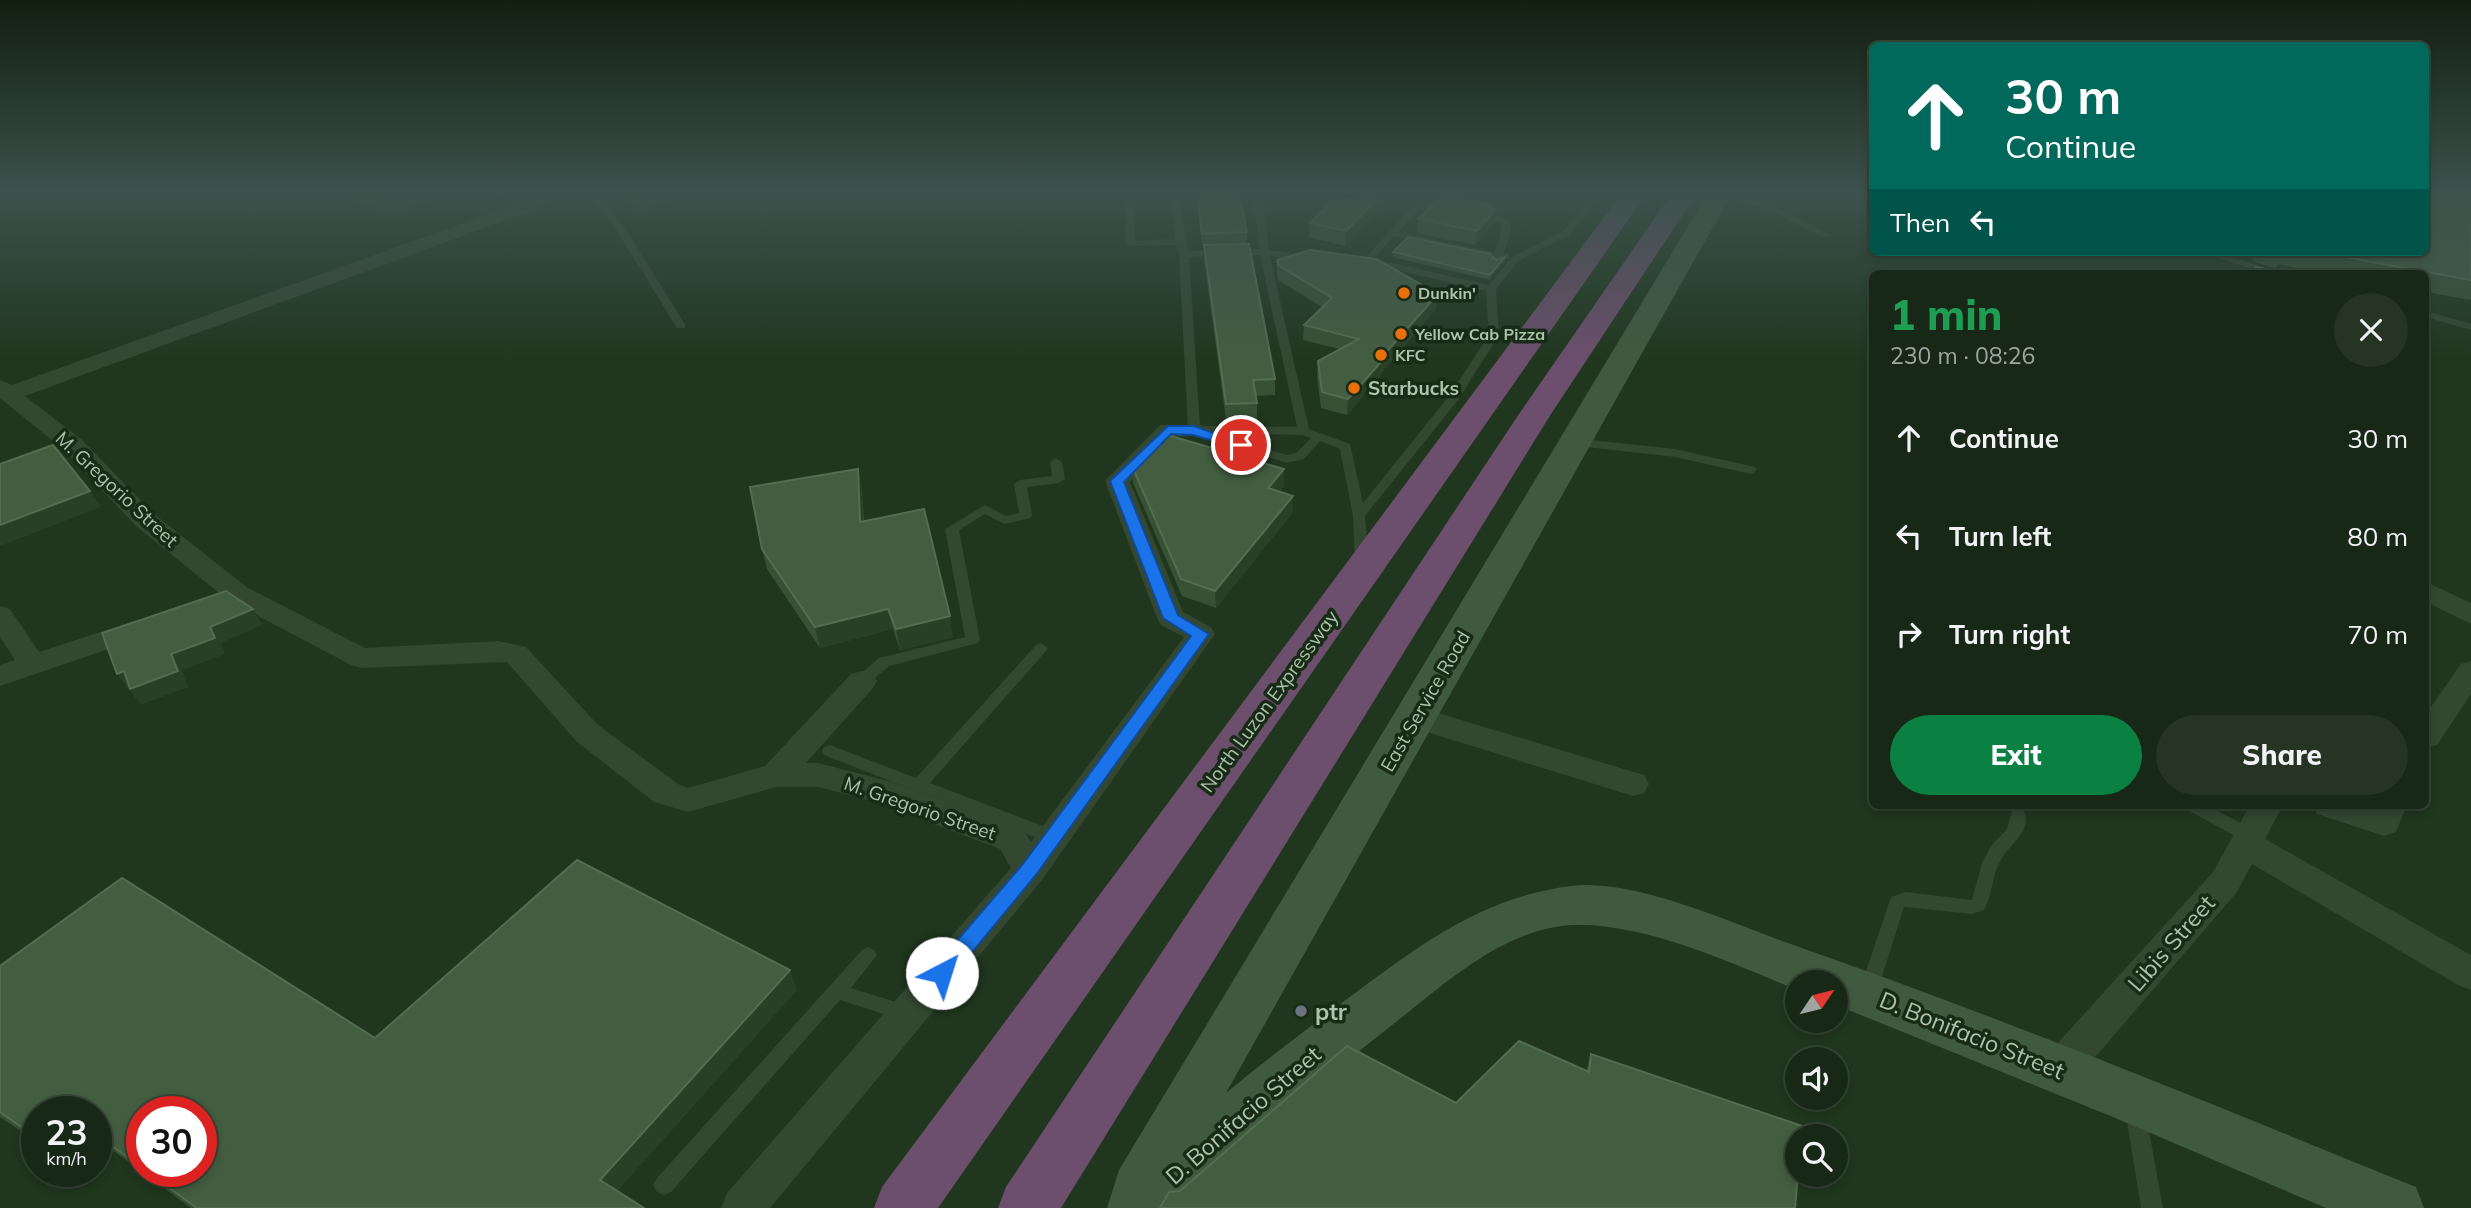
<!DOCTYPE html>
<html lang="en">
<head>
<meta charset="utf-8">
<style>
  body { margin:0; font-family:Mulish,sans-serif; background:#253423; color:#f1f3f6; height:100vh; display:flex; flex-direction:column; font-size:26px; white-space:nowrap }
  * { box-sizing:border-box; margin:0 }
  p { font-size:23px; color:#9fa6a1 }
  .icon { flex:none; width:38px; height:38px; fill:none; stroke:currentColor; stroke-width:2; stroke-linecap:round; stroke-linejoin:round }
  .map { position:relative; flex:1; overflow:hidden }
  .side { position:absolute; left:1869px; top:270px; width:560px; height:539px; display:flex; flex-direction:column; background:#182816; border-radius:10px; box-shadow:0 4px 10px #0003,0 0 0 2px #364435 }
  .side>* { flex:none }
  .guide { position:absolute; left:1869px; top:42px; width:560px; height:214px; border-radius:10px; box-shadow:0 4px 10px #0003,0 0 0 2px #364435; background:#00695c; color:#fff; overflow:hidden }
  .needle { width:46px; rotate:55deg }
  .controls { position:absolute; left:1785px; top:970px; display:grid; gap:14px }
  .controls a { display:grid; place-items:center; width:63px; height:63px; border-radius:50%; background:#182816; box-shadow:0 4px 10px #0003,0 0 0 2px #364435; font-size:35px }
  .speed { position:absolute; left:21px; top:1096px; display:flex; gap:14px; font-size:35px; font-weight:700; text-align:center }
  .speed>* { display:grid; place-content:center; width:91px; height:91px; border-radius:50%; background:#182816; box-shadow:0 4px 10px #0003,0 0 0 2px #364435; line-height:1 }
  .speed small { font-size:18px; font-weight:400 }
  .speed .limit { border:10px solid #d22; background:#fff; color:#111 }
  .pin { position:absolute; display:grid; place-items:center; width:60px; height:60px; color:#fff; margin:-30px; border:4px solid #fff; border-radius:50%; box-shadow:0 2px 7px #0007 }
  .me { position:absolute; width:77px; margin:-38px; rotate:40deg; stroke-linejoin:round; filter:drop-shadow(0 0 5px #0008) }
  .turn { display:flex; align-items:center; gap:24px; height:147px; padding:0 21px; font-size:32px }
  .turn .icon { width:91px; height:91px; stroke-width:2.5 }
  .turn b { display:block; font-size:49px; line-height:60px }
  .then { display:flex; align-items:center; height:66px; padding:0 21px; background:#0003; gap:14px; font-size:26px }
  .round { display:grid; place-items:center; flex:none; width:74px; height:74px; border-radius:37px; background:#253423 }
  .summary { display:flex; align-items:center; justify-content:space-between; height:119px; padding:0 21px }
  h1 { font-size:42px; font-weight:800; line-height:52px; color:#1e9e55 }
  .primary-button { display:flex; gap:14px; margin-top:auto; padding:14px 21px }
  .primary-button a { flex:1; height:80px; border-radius:42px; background:#0b8043; color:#fff; font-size:28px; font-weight:800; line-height:80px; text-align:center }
  .primary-button a+a { background:#253423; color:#f1f3f6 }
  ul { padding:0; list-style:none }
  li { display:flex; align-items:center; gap:21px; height:98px; padding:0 21px }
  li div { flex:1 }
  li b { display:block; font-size:26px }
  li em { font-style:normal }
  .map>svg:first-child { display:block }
</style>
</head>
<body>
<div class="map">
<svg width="2471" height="1208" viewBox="0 0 2471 1208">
  <rect width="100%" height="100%" fill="#20361e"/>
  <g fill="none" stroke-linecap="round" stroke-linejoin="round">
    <g fill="#334731" fill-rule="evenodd">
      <path d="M 587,193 L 596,193 L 623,225 L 686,326 L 685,328 L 677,328 L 614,226 Z"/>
      <path d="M 1136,193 L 1151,193 L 1135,200 L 1135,241 L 1175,239 L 1170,193 L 1179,193 L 1188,251 L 1259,249 L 1253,193 L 1262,193 L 1269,250 L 1312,256 L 1314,258 L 1309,261 L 1270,256 L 1309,429 L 1350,444 L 1363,503 L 1449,396 L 1489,335 L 1486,291 L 1367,263 L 1363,260 L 1365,258 L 1412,207 L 1450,199 L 1455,202 L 1453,204 L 1418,211 L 1399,232 L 1494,252 L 1500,237 L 1501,224 L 1477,210 L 1477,206 L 1480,205 L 1511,223 L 1510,237 L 1503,253 L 1509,255 L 1509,259 L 1501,259 L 1496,262 L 1493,261 L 1492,257 L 1394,236 L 1374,259 L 1489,285 L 1512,257 L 1563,231 L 1594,193 L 1603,193 L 1569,235 L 1518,261 L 1496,289 L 1499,335 L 1458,400 L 1365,516 L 1369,563 L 1362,567 L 1355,563 L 1353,516 L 1340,449 L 1320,441 L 1304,459 L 1287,463 L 1205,438 L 1204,434 L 1194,434 L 1188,430 L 1179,254 L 1176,245 L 1129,246 L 1125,241 L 1126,198 ZM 1260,255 L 1297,427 L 1200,426 L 1189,257 ZM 1217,434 L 1302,435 L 1311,438 L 1296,453 L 1287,455 Z"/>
      <path d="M 1727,193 L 1774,206 L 1831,235 L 1823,237 L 1768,210 L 1715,194 Z"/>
      <path d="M 2198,252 L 2214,252 L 2283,273 L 2267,273 Z"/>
      <path d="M 2426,311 L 2471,324 L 2471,330 L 2426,317 Z"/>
      <path d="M 1573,438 L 1675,449 L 1755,467 L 1757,470 L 1751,474 L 1675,457 L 1569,445 L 1567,442 L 1569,439 Z"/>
      <path d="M 1056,458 L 1062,462 L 1065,479 L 1059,483 L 1027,487 L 1032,515 L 1031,518 L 1004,524 L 985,514 L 959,530 L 980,640 L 978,643 L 889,666 L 867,685 L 857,685 L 855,681 L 857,677 L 879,658 L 965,637 L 945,529 L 985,505 L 1006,516 L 1019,513 L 1014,484 L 1020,480 L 1052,476 L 1050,462 Z"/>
      <path d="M 1041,643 L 1048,648 L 1046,651 L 930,783 L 1043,826 L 1045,831 L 1043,836 L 1037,837 L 1031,836 L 922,793 L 914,797 L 908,795 L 906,791 L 908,788 L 824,755 L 822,751 L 824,747 L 830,745 L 916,778 L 1036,645 Z"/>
      <path d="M 2184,805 L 2206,805 L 2256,831 L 2258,836 L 2256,841 L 2250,843 L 2244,841 L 2186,809 Z"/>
      <path d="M 2018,809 L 2024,811 C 2033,830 2010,844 2002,858 C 1992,873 1993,894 1984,910 L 1972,914 L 1904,907 L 1877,992 L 1875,998 L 1868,1000 L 1861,998 L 1859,992 L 1891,897 L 1906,892 L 1972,900 L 1982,863 L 1991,846 L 2007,829 L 2012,811 Z"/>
      <path d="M 868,947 L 874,950 L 877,955 L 851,988 L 912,1007 L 915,1013 L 912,1019 L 905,1021 L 840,1000 L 671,1192 L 664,1195 L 657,1192 L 653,1185 L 657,1178 L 862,950 Z"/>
      <path d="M 2135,1100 L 2142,1102 L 2145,1109 L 2163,1208 L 2141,1208 L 2125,1109 L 2128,1102 Z"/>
    </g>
    <g fill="#334731" fill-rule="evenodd">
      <path d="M 536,193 L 559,193 L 526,213 L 25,396 L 82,440 L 154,514 L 248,588 L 365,648 L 498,641 L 526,647 L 598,725 L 678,784 L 688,788 L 765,766 L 851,674 L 862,671 L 873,674 L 877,681 L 873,688 L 806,763 L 818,763 L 892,782 L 1024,831 L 1031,842 L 1184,637 L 1161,625 L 1157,618 L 1105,481 L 1160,425 L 1202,425 L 1206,430 L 1202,435 L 1174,437 L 1130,482 L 1183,612 L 1211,627 L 1215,634 L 1042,880 L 770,1208 L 721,1208 L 727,1193 L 1011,868 L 1000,849 L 873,801 L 818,787 L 776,787 L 688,812 L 654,802 L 576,741 L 507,662 L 361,668 L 351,665 L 228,600 L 136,526 L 64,450 L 0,398 L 0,380 L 12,385 L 514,205 Z"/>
      <path d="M 2426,582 L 2471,603 L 2471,624 L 2426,602 Z"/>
      <path d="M 0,606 L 10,609 L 39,652 L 140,619 L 150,621 L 154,628 L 150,635 L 0,686 L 0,665 L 15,660 L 0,637 Z"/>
      <path d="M 2471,661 L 2471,694 L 2437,745 L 2426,748 L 2426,714 L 2461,664 Z"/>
      <path d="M 1415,706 L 1644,775 L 1649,784 L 1644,793 L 1633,796 L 1404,725 L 1400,717 L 1404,709 Z"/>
      <path d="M 2250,805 L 2283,805 L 2265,839 L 2471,955 L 2471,990 L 2458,985 L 2252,864 L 2237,892 L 2073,1083 L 2059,1088 L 2045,1083 L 2039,1070 L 2045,1057 L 2213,872 Z"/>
      <path d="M 2313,805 L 2407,805 L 2396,832 L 2384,836 L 2317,814 Z"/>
    </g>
    <path fill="#405a3f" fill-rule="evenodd" d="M 1708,193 L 1732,193 L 1226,1093 C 1267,1059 1308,1028 1351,996 C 1422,944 1480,898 1571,886 C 1632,878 1727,921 1785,942 C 1998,1016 2207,1102 2416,1187 L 2424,1208 L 2326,1208 L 2113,1117 L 1836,1005 L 1836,982 L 1797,982 L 1797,990 C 1732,963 1645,923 1575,925 C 1504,927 1445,984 1392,1025 C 1318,1083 1249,1145 1179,1208 L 1107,1208 L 1119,1170 Z"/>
    <g fill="#6c4e6d" fill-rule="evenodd">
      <path d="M 1622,193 L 1647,193 L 938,1208 L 874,1208 L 882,1187 Z"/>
      <path d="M 1672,193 L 1697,193 L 1551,414 L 1061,1208 L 998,1208 L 1006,1187 L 1519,414 Z"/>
    </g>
  </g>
  <g fill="#365134" fill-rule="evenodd">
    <path d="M 335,193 L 457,193 L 388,212 Z"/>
    <path d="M 497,193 L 526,193 L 507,199 Z"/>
    <path d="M 622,193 L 698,193 L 638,209 Z"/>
    <path d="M 1195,193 L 1239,193 L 1247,232 L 1247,244 L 1275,379 L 1275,395 L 1256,396 L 1257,403 L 1257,419 L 1226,420 L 1204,259 L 1204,248 L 1203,248 Z"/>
    <path d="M 2471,193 L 2471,300 L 2426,292 L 2426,273 L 2325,273 L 2278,264 L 2275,268 L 2252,261 L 2252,252 L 2426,252 Z"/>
    <path d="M 1383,194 L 1382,208 L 1345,246 L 1309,237 L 1310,223 Z"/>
    <path d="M 1418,219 L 1494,223 L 1475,245 L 1417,233 Z"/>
    <path d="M 1393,252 L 1496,260 L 1505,257 L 1505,262 L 1490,280 L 1392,257 Z"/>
    <path d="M 1277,260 L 1436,309 L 1381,373 L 1380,376 L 1347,415 L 1321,408 L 1317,376 L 1318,361 L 1339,349 L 1303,340 L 1304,325 L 1322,307 L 1278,280 L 1277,275 Z"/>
    <path d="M 1132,466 L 1284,469 L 1284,486 L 1279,492 L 1293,496 L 1293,512 L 1216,608 L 1182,596 L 1133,483 Z"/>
    <path d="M 862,488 L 864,522 L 953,637 L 900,650 L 893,629 L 820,648 L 767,569 L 762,549 Z"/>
    <path d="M 0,966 L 375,1038 L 797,990 L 617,1191 L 644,1208 L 191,1208 L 96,1138 L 96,1111 L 37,1111 L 37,1142 L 0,1117 ZM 142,1111 L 201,1171 L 142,1171 Z"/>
    <path d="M 1591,1054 L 1795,1208 L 1180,1191 L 1456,1103 L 1586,1071 Z"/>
  </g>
  <g fill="#284126">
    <path d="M 383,193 L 457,193 L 388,212 L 381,194 Z"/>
    <path d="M 504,193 L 526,193 L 507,199 Z"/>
    <path d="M 634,193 L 698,193 L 638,209 Z"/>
    <path d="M 1383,194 L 1382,208 L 1345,246 L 1346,231 Z"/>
    <path d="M 1496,209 L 1494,223 L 1475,245 L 1477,231 Z"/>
    <path d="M 1505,257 L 1505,262 L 1490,280 L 1490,275 Z"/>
    <path d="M 1438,294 L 1436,309 L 1381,373 L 1380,376 L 1347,415 L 1348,399 L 1379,360 Z"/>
    <path d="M 858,469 L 862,488 L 864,543 L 860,522 Z"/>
    <path d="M 1284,469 L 1284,486 L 1268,505 L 1268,488 Z"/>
    <path d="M 90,491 L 101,507 L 0,546 L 0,525 Z"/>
    <path d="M 1293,496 L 1293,512 L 1216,608 L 1215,591 Z"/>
    <path d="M 253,609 L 262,625 L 221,643 L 225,654 L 182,670 L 188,687 L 141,705 L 117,674 L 171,654 L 210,627 Z"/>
    <path d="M 888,609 L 893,629 L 820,648 L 815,627 Z"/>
    <path d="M 950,616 L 953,637 L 900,650 L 896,629 Z"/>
    <path d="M 790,970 L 797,990 L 611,1198 L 600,1180 Z"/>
    <path d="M 55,1104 L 63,1111 L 47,1111 Z"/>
    <path d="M 37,1119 L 37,1140 L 24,1129 Z"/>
  </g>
  <g fill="#435d41" stroke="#536d51" stroke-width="2">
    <path d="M 1197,193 L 1239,193 L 1247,232 L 1202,234 Z"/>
    <path d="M 2426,193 L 2471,193 L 2471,280 L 2317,252 L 2426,252 Z"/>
    <path d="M 1383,194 L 1346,231 L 1310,223 L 1331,202 Z"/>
    <path d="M 1444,194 L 1472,198 L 1496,209 L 1477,231 L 1418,219 Z"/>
    <path d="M 1408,237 L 1490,254 L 1496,260 L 1505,257 L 1490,275 L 1393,252 Z"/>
    <path d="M 1249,244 L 1275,379 L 1253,380 L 1257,403 L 1226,404 L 1204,245 Z"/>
    <path d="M 1310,250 L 1376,259 L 1438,294 L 1379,360 L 1382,361 L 1348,399 L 1322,392 L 1318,361 L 1359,339 L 1304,325 L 1332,298 L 1278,265 L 1277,260 Z"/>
    <path d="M 2256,267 L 2273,271 L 2271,273 L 2257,273 Z"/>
    <path d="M 1164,434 L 1284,469 L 1268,488 L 1293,496 L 1215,591 L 1181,579 L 1132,466 Z"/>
    <path d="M 53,445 L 90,491 L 0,525 L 0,464 Z"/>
    <path d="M 858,469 L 860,522 L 924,509 L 950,616 L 896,629 L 888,609 L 815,627 L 762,549 L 750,487 Z"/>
    <path d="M 226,591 L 253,609 L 210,627 L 215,638 L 171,654 L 178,671 L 130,689 L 124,671 L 117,674 L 102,633 Z"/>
    <path d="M 577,860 L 790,970 L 600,1180 L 644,1208 L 197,1208 L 146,1171 L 201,1171 L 201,1111 L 142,1111 L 142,1168 L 96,1134 L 96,1111 L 65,1111 L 55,1104 L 47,1111 L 37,1111 L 37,1119 L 24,1129 L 0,1112 L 0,966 L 122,878 L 375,1038 Z"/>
    <path d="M 1519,1041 L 1589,1072 L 1591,1054 L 1802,1126 L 1802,1136 L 1797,1136 L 1797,1174 L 1798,1174 L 1795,1208 L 1160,1208 L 1169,1192 L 1180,1191 L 1347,1046 L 1456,1103 Z"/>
  </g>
  <linearGradient id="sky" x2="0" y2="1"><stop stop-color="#121e10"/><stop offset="0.53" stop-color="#3c524c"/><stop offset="1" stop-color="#3c524c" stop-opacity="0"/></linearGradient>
  <rect width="2471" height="362" fill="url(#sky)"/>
  <path fill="#1a73e8" stroke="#114b97" stroke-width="2" d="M 1168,426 L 1194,426 L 1248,445 L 1241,449 L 1193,435 L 1171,434 L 1124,482 L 1178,615 L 1209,634 L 1036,875 L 950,979 L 942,982 L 935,979 L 932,973 L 935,966 L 1023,864 L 1191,636 L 1163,618 L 1110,481 Z"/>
  <g fill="#e8710a" stroke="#182b17" stroke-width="2.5">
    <circle cx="1404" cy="293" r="7"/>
    <circle cx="1401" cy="334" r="7"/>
    <circle cx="1381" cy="355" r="7"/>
    <circle cx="1354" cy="388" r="7"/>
  </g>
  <circle fill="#6b7280" stroke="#182b17" stroke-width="2.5" cx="1301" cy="1011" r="7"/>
  <g text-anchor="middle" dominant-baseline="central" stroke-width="7" stroke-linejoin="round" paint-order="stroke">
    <g font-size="16" font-weight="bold" fill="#acc4ab" stroke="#182b17" text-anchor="start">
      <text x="1418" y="293">Dunkin'</text>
      <text x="1415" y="334">Yellow Cab Pizza</text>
      <text x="1395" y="355">KFC</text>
    </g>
    <g font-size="19" font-weight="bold" fill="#acc4ab" stroke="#182b17" text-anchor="start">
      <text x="1368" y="388">Starbucks</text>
    </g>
    <g font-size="19" fill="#acc4ab" stroke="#182b17">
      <text transform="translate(117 489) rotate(43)">M. Gregorio Street</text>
      <text transform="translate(1269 701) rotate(-54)">North Luzon Expressway</text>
      <text transform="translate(1425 701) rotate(-60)">East Service Road</text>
      <text transform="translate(920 808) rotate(19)">M. Gregorio Street</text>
    </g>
    <g font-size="23" fill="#acc4ab" stroke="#182b17">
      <text transform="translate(2171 943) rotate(-49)">Libis Street</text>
      <text transform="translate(1972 1035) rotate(22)">D. Bonifacio Street</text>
      <text transform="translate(1243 1115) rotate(-41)">D. Bonifacio Street</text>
    </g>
    <g font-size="23" font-weight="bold" fill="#acc4ab" stroke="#182b17" text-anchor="start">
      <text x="1315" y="1011">ptr</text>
    </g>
  </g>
</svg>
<div class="controls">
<a><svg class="needle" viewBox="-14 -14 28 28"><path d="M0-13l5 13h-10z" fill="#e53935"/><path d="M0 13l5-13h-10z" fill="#9fa6a1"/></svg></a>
<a><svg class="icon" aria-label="sound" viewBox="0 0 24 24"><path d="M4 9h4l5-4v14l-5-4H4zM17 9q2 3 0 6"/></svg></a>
<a><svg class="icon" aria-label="search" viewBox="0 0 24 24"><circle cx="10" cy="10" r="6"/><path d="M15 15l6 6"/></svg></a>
</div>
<div class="speed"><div>23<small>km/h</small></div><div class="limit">30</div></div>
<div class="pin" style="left:1241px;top:445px;background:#d93025"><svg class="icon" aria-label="arrive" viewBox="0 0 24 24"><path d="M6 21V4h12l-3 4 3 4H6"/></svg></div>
<svg class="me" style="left:942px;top:973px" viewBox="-20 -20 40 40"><circle r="19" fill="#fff"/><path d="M0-13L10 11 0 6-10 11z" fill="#1a73e8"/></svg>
<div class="guide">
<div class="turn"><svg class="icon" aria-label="ahead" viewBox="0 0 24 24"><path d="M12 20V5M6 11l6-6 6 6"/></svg><div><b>30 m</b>Continue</div></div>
<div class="then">Then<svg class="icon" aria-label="left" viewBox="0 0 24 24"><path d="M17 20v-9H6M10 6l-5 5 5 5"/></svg></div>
</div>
<section class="side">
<div class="summary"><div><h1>1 min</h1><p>230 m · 08:26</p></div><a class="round"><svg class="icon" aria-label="close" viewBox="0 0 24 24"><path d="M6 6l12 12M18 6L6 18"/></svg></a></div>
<ul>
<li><svg class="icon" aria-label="ahead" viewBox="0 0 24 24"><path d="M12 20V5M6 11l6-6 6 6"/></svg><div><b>Continue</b></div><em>30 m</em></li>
<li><svg class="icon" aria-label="left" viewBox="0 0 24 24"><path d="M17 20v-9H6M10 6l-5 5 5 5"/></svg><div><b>Turn left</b></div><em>80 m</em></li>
<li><svg class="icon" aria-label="right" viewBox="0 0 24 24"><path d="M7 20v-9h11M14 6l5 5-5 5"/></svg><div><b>Turn right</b></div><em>70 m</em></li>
</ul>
<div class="primary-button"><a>Exit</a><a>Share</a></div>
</section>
</div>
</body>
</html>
